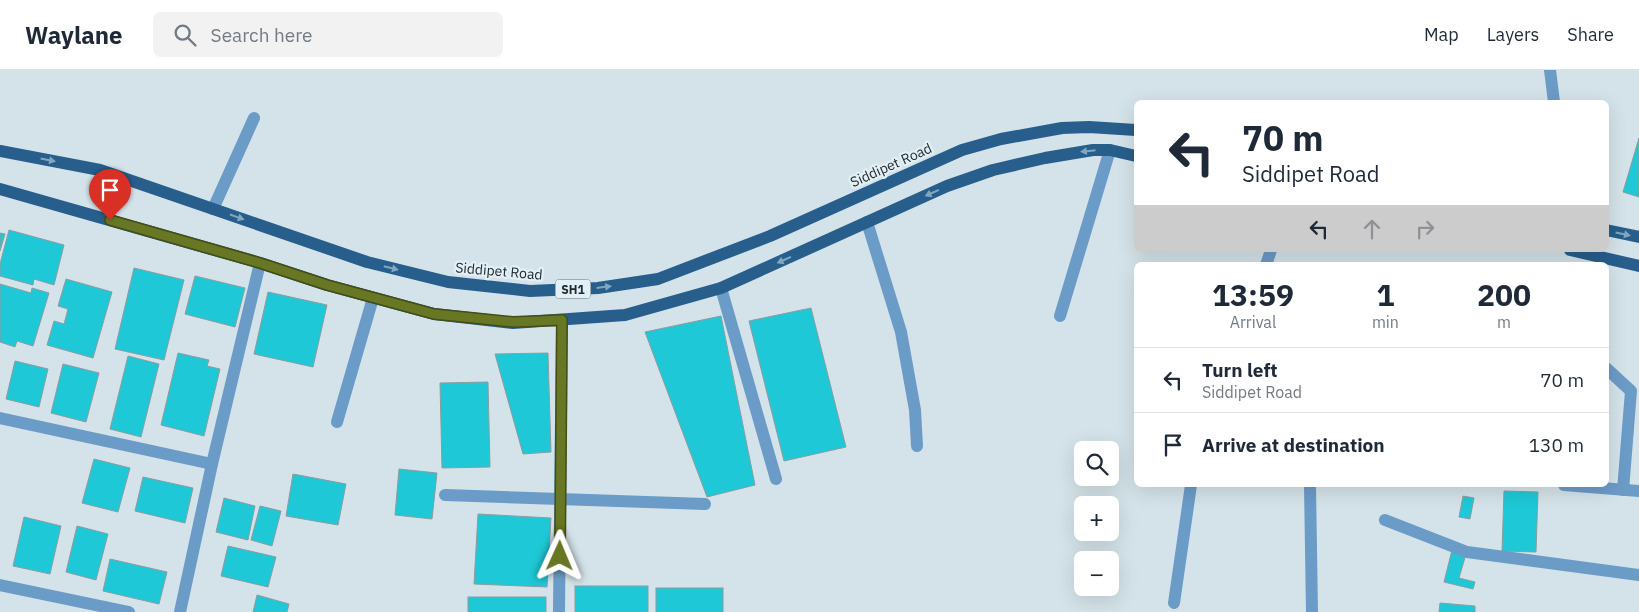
<!DOCTYPE html>
<html lang="en">
<head>
<meta charset="utf-8">
<style>
  body { margin:0; font-family:"IBM Plex Sans",sans-serif; background:#f2f2f3; color:#1f2937; height:100vh; display:flex; flex-direction:column; font-size:19px; white-space:nowrap }
  * { box-sizing:border-box; margin:0 }
  p { font-size:16px; color:#747a83 }
  .icon { flex:none; width:28px; height:28px; fill:none; stroke:currentColor; stroke-width:2; stroke-linecap:round; stroke-linejoin:round }
  .map { position:relative; flex:1; overflow:hidden }
  .panel { position:absolute; left:1134px; top:192px; width:475px; height:225px; display:flex; flex-direction:column; background:#fff; border-radius:8px; box-shadow:0 5px 20px #0002 }
  .panel>* { flex:none }
  .top-card { position:absolute; left:1134px; top:30px; width:475px; height:152px; border-radius:8px; box-shadow:0 5px 20px #0002; background:#fff; color:#1f2937; overflow:hidden }
  .tools { position:absolute; left:1074px; top:371px; display:grid; gap:10px }
  .tools a { display:grid; place-items:center; width:45px; height:45px; border-radius:8px; background:#fff; box-shadow:0 5px 20px #0002; font-size:25px }
  .pin { position:absolute; display:grid; place-items:center; width:42px; height:42px; color:#fff; margin:-51px -21px; border-radius:50% 50% 50% 0; rotate:-45deg; box-shadow:0 0 5px #0007 }
  .pin .icon { rotate:45deg }
  .me { position:absolute; width:55px; margin:-28px; rotate:1deg; stroke-linejoin:round; filter:drop-shadow(0 0 4px #0008) }
  .turn { display:flex; align-items:center; gap:18px; height:105px; padding:0 25px; font-size:22px }
  .turn .icon { width:65px; height:65px; stroke-width:2.5 }
  .turn b { display:block; font-size:35px; line-height:42px }
  .lanes { display:flex; align-items:center; height:48px; padding:0 25px; background:#0003; justify-content:center; gap:25px; direction:ltr }
  .lanes .off { opacity:.35 }
  .eta { display:flex; justify-content:space-evenly; align-items:center; height:85px; text-align:center }
  .eta b { font-size:30px; font-weight:700; line-height:35px }
  ul { padding:0; list-style:none }
  li { display:flex; align-items:center; gap:15px; height:65px; padding:0 25px; border-top:1px solid #e0e1e3 }
  li div { flex:1 }
  li b { display:block; font-size:19px }
  li em { font-style:normal }
  header { display:flex; align-items:center; gap:30px; box-sizing:border-box; height:70px; padding:0 25px; background:#fff; border-bottom:1px solid #e0e1e3 }
  header strong { font-size:24px }
  nav { display:flex; gap:28px; margin-inline-start:auto; font-size:18px }
  .search { width:350px; height:45px; background:#f2f2f3; display:flex; align-items:center; gap:12px; box-sizing:border-box; padding:0 18px; border-radius:8px; color:#747a83; font-size:19px }
  .map>svg:first-child { display:block }
</style>
</head>
<body>
<header>
<strong>Waylane</strong>
<div class="search"><svg class="icon" aria-label="search" viewBox="0 0 24 24"><circle cx="10" cy="10" r="6"/><path d="M15 15l6 6"/></svg>Search here</div>
<nav><a>Map</a><a>Layers</a><a>Share</a></nav>
</header>
<div class="map">
<svg width="1639" height="542" viewBox="0 0 1639 542">
  <rect width="100%" height="100%" fill="#d4e3e9"/>
  <g fill="#1ec8d7" stroke="#8d9c9e">
    <path d="M 1639,68 L 1639,127 L 1623,122 Z"/>
    <path d="M 9,160 L 64,175 L 54,215 L 34,209 L 33,215 L 0,206 L 0,194 Z"/>
    <path d="M 0,163 L 5,164 L 0,181 Z"/>
    <path d="M 134,198 L 184,210 L 164,290 L 115,279 Z"/>
    <path d="M 195,206 L 245,218 L 235,257 L 185,244 Z"/>
    <path d="M 66,209 L 112,222 L 93,288 L 47,275 L 54,251 L 64,254 L 68,239 L 58,236 Z"/>
    <path d="M 0,214 L 31,223 L 32,218 L 49,223 L 33,276 L 17,271 L 15,277 L 0,272 Z"/>
    <path d="M 268,222 L 327,235 L 313,297 L 254,284 Z"/>
    <path d="M 811,238 L 846,377 L 784,391 L 749,251 Z"/>
    <path d="M 721,246 L 755,415 L 707,427 L 645,262 Z"/>
    <path d="M 178,283 L 209,290 L 207,296 L 220,299 L 204,366 L 161,355 Z"/>
    <path d="M 548,283 L 551,382 L 523,384 L 495,284 Z"/>
    <path d="M 128,286 L 159,294 L 141,367 L 110,359 Z"/>
    <path d="M 15,291 L 48,299 L 39,337 L 6,329 Z"/>
    <path d="M 63,294 L 99,303 L 86,352 L 51,343 Z"/>
    <path d="M 488,312 L 490,397 L 442,398 L 440,313 Z"/>
    <path d="M 94,389 L 130,398 L 118,442 L 82,433 Z"/>
    <path d="M 399,399 L 437,403 L 432,449 L 395,445 Z"/>
    <path d="M 293,404 L 346,414 L 338,455 L 286,446 Z"/>
    <path d="M 143,407 L 193,418 L 185,453 L 135,441 Z"/>
    <path d="M 1504,421 L 1538,422 L 1536,482 L 1502,481 Z"/>
    <path d="M 1463,426 L 1474,428 L 1470,449 L 1459,447 Z"/>
    <path d="M 224,428 L 255,436 L 248,470 L 216,462 Z"/>
    <path d="M 260,436 L 281,441 L 272,476 L 251,470 Z"/>
    <path d="M 478,444 L 551,448 L 547,517 L 474,514 Z"/>
    <path d="M 24,447 L 61,456 L 50,504 L 13,496 Z"/>
    <path d="M 77,456 L 108,464 L 96,510 L 66,502 Z"/>
    <path d="M 228,476 L 276,487 L 268,517 L 221,506 Z"/>
    <path d="M 1452,480 L 1466,484 L 1459,508 L 1475,512 L 1473,519 L 1444,512 Z"/>
    <path d="M 110,489 L 167,502 L 159,534 L 103,521 Z"/>
    <rect x="575" y="516" width="73" height="26"/>
    <rect x="656" y="518" width="67" height="24"/>
    <path d="M 257,525 L 289,534 L 287,542 L 253,542 Z"/>
    <rect x="468" y="527" width="78" height="15"/>
    <path d="M 1440,533 L 1475,536 L 1475,542 L 1439,542 Z"/>
  </g>
  <g fill="none" stroke-linecap="round" stroke-linejoin="round">
    <g stroke="#6b9bc7" stroke-width="12">
      <path d="M 1550,0 L 1554,32"/>
      <path d="M 213,139 L 254,48"/>
      <path d="M 867,152 L 901,262 L 915,340 L 917,376"/>
      <path d="M 1266,195 L 1271,180"/>
      <path d="M 721,218 L 776,409"/>
      <path d="M 1060,246 L 1110,80"/>
      <path d="M 1606,298 L 1631,321 L 1623,420"/>
      <path d="M 0,348 L 212,394"/>
      <path d="M 337,352 L 373,228"/>
      <path d="M 1310,415 L 1312,542"/>
      <path d="M 1564,415 L 1639,421"/>
      <path d="M 445,425 L 705,434"/>
      <path d="M 1385,450 L 1467,482 L 1639,505"/>
      <path d="M 0,515 L 129,542"/>
      <path d="M 1174,533 L 1191,415"/>
      <path d="M 180,542 L 212,394 L 260,193"/>
      <path d="M 559,542 L 562,250"/>
    </g>
    <g stroke="#275e8c" stroke-width="12">
      <path d="M 0,81 L 100,100 L 367,192 L 448,212 L 530,221 L 598,218 L 658,209 L 770,166 L 962,80 L 1001,69 L 1062,58 L 1089,57 L 1136,60"/>
      <path d="M 0,119 L 260,193 L 327,215 L 434,244 L 513,253 L 625,245 L 721,218 L 947,116 L 993,100 L 1045,88 L 1093,80 L 1110,80 L 1136,86"/>
      <path d="M 1606,160 L 1639,167"/>
      <path d="M 1570,180 L 1639,196"/>
    </g>
  </g>
  <defs><path id="oneway-solid" d="M-6-.8H1V-3.2L6.5 0L1 3.2V.8H-6Z" transform="scale(1.25)"/></defs>
  <g fill="#84a7c1">
    <use href="#oneway-solid" transform="translate(1088 81) rotate(174)"/>
    <use href="#oneway-solid" transform="translate(48 90) rotate(11)"/>
    <use href="#oneway-solid" transform="translate(932 123) rotate(156)"/>
    <use href="#oneway-solid" transform="translate(237 147) rotate(19)"/>
    <use href="#oneway-solid" transform="translate(1623 164) rotate(12)"/>
    <use href="#oneway-solid" transform="translate(784 190) rotate(156)"/>
    <use href="#oneway-solid" transform="translate(391 198) rotate(14)"/>
    <use href="#oneway-solid" transform="translate(604 217) rotate(-7)"/>
  </g>
  <g fill="none" stroke-linecap="round" stroke-linejoin="round">
    <defs>
      <path id="route" d="M 110,150 L 260,193 L 327,215 L 434,244 L 513,252 L 562,250 L 560,486"/>
    </defs>
    <use href="#route" stroke="#444d17" stroke-width="12"/>
    <use href="#route" stroke="#687723" stroke-width="9"/>
  </g>
  <g text-anchor="middle" dominant-baseline="central" stroke-width="4.5" stroke-linejoin="round" paint-order="stroke">
    <rect fill="#e1f0f6" stroke="#5d6569" stroke-width="1" x="555.5" y="209.5" width="35" height="19" rx="4"/>
    <g font-size="12" font-weight="bold" fill="#24292c">
      <text x="573" y="219">SH1</text>
    </g>
    <g font-size="14" fill="#24292c" stroke="#e1f0f6">
      <text transform="translate(891 95) rotate(-24)">Siddipet Road</text>
      <text transform="translate(499 201) rotate(5)">Siddipet Road</text>
    </g>
  </g>
</svg>
<div class="tools">
<a><svg class="icon" aria-label="search" viewBox="0 0 24 24"><circle cx="10" cy="10" r="6"/><path d="M15 15l6 6"/></svg></a>
<a>+</a>
<a>−</a>
</div>
<div class="pin" style="left:110px;top:150px;background:#d93025"><svg class="icon" aria-label="arrive" viewBox="0 0 24 24"><path d="M6 21V4h12l-3 4 3 4H6"/></svg></div>
<svg class="me" style="left:560px;top:486px" viewBox="-20 -20 40 40"><path d="M0-17L14 15 0 8-14 15z" fill="#687723" stroke="#fff" stroke-width="4"/></svg>
<div class="top-card">
<div class="turn"><svg class="icon" aria-label="left" viewBox="0 0 24 24"><path d="M17 20v-9H6M10 6l-5 5 5 5"/></svg><div><b>70 m</b>Siddipet Road</div></div>
<div class="lanes"><svg class="icon" aria-label="left" viewBox="0 0 24 24"><path d="M17 20v-9H6M10 6l-5 5 5 5"/></svg><svg class="icon off" aria-label="ahead" viewBox="0 0 24 24"><path d="M12 20V5M6 11l6-6 6 6"/></svg><svg class="icon off" aria-label="right" viewBox="0 0 24 24"><path d="M7 20v-9h11M14 6l5 5-5 5"/></svg></div>
</div>
<section class="panel">
<div class="eta">
<div><b>13:59</b><p>Arrival</p></div>
<div><b>1</b><p>min</p></div>
<div><b>200</b><p>m</p></div>
</div>
<ul>
<li><svg class="icon" aria-label="left" viewBox="0 0 24 24"><path d="M17 20v-9H6M10 6l-5 5 5 5"/></svg><div><b>Turn left</b><p>Siddipet Road</p></div><em>70 m</em></li>
<li><svg class="icon" aria-label="arrive" viewBox="0 0 24 24"><path d="M6 21V4h12l-3 4 3 4H6"/></svg><div><b>Arrive at destination</b></div><em>130 m</em></li>
</ul>
</section>
</div>
</body>
</html>
